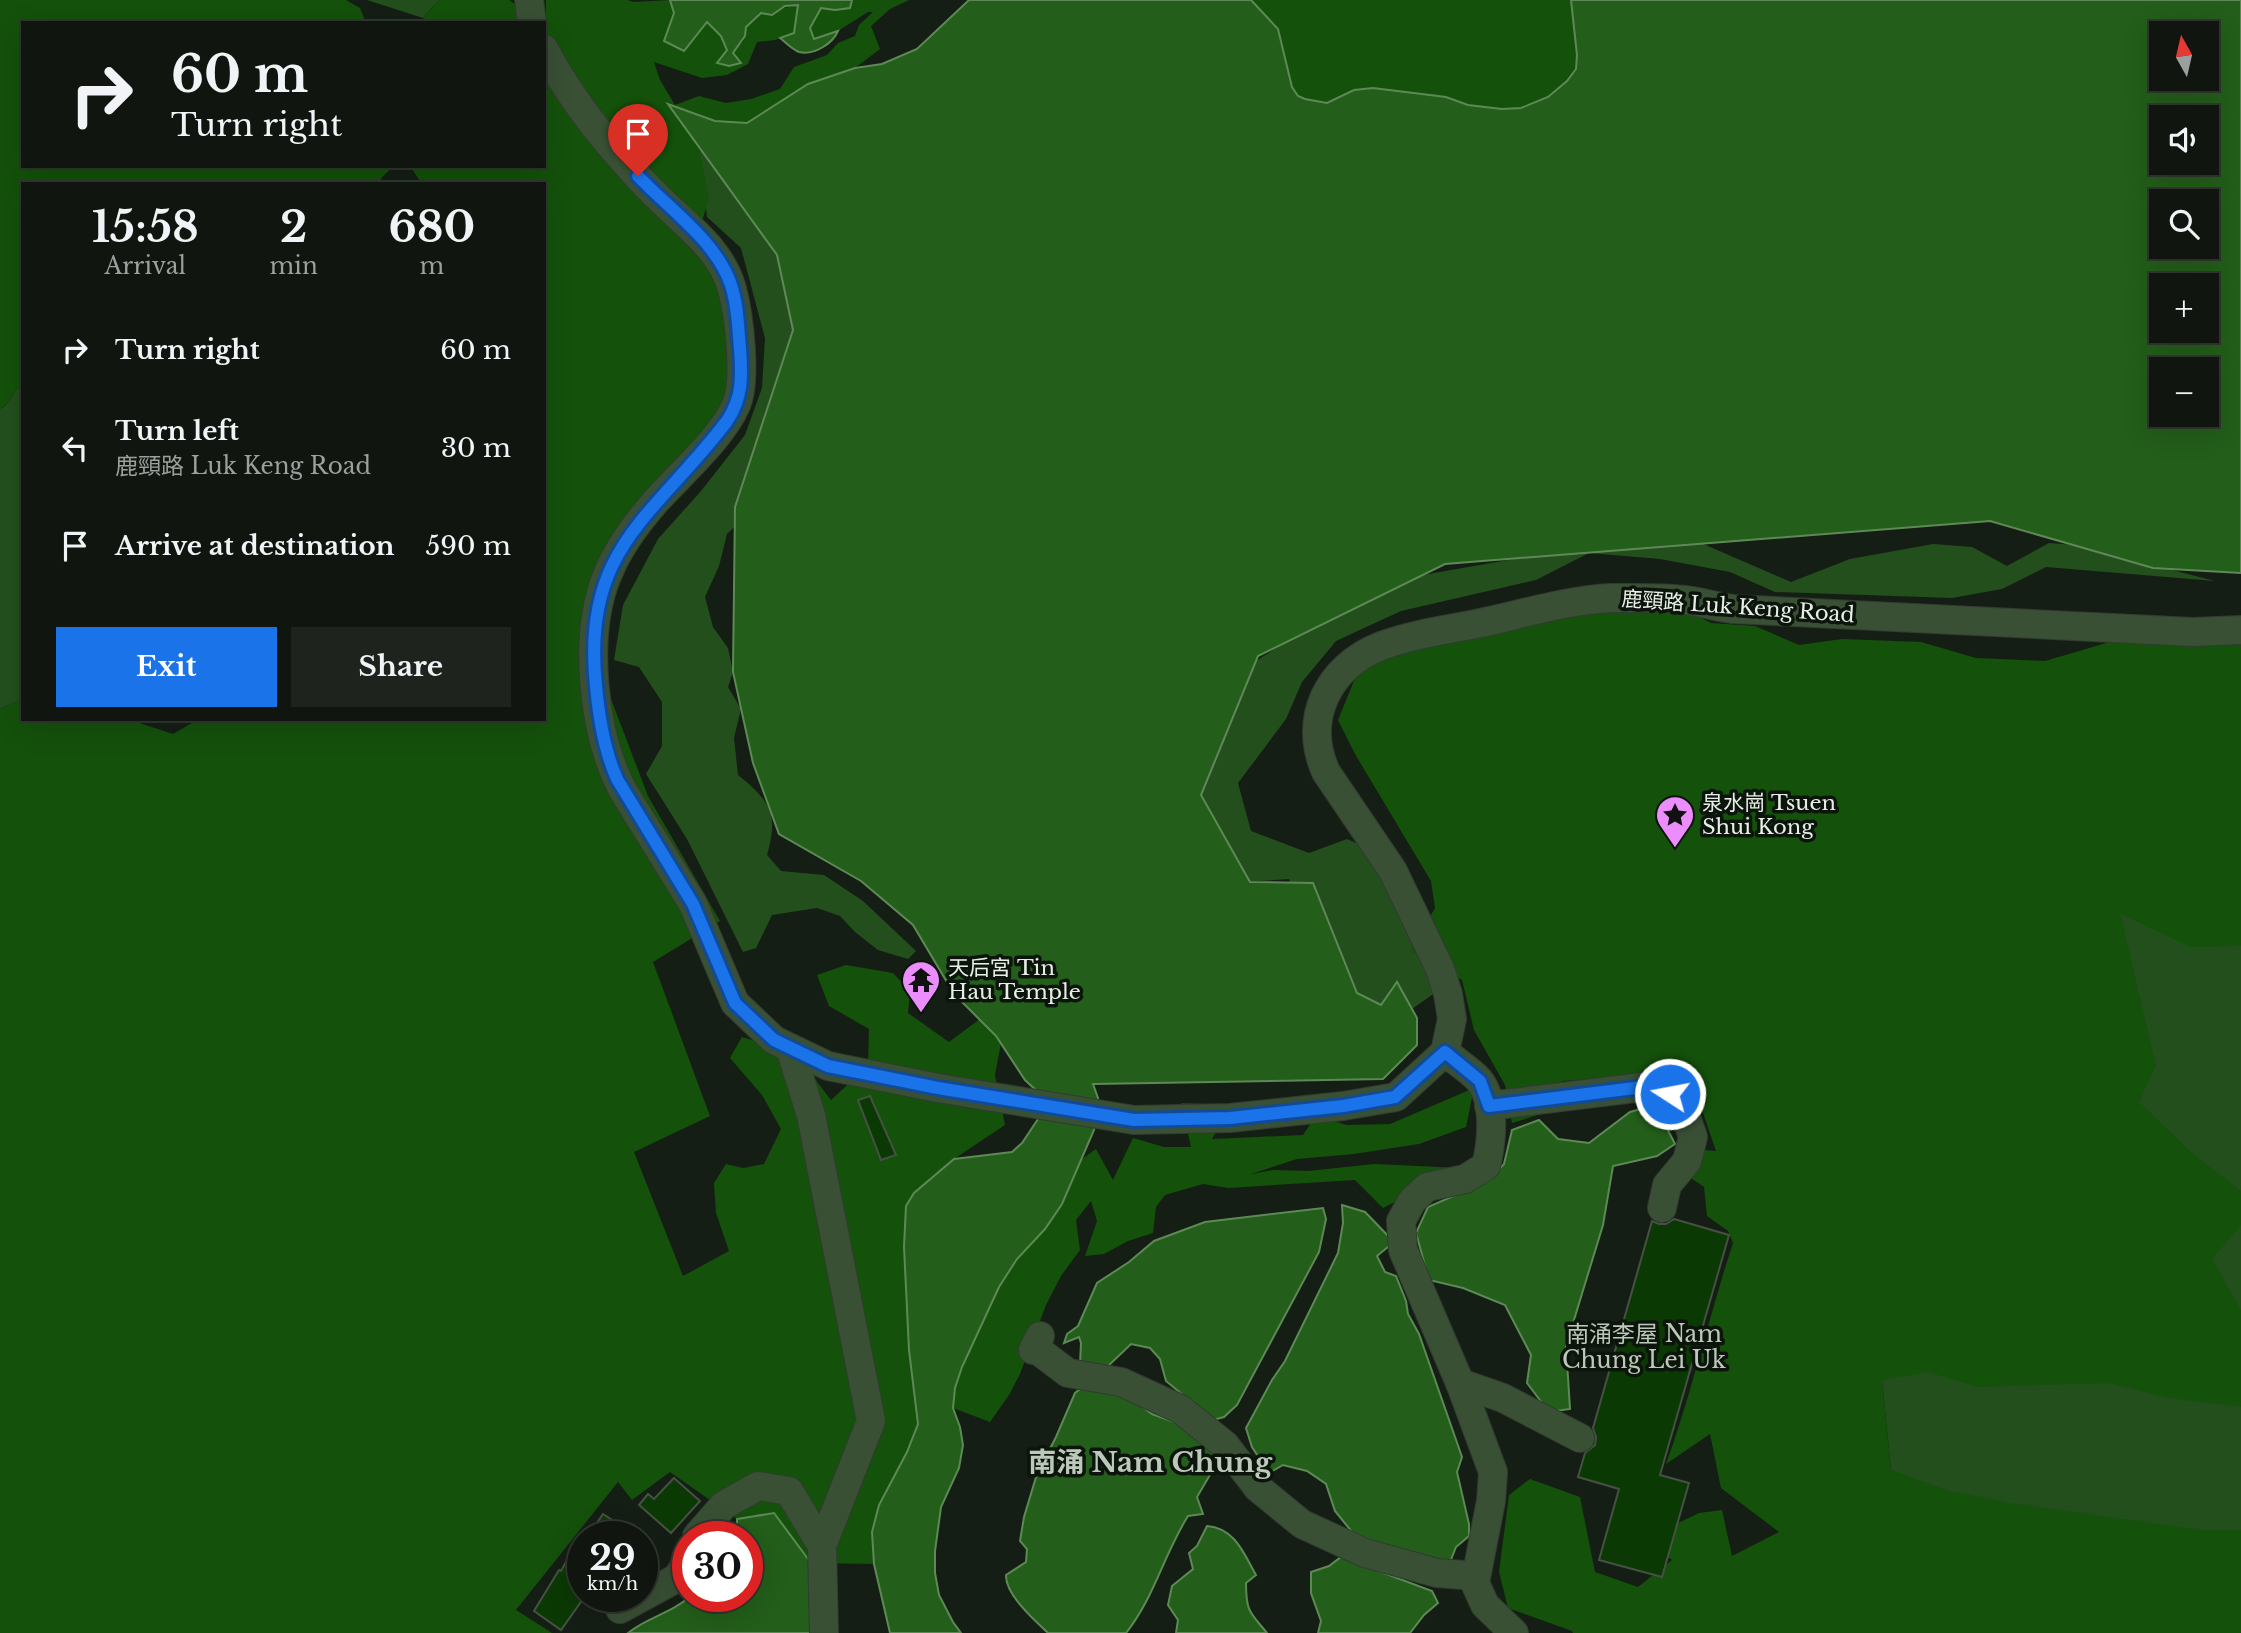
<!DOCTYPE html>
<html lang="en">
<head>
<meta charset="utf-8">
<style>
  body { margin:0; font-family:"Libre Baskerville","Noto Sans SC",serif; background:#1e231d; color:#f1f3f6; height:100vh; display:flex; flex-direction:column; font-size:26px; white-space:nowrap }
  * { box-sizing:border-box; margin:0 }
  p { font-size:23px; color:#9c9f9e }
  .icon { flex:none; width:38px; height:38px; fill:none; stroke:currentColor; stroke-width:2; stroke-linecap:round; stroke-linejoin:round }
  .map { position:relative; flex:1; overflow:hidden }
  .side { position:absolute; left:21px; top:182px; width:525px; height:539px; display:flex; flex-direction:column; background:#10160f; border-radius:0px; box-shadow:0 7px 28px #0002,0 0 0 2px #30352f }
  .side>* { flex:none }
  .top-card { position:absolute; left:21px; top:21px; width:525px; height:147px; border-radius:0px; box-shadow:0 7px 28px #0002,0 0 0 2px #30352f; background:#10160f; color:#f1f3f6; overflow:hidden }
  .needle { width:46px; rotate:352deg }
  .fabs { position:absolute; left:2149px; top:21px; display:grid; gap:14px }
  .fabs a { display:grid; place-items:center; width:70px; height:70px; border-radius:0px; background:#10160f; box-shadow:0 7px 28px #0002,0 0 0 2px #30352f; font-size:35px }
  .speed { position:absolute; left:567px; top:1521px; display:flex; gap:14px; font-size:35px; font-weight:700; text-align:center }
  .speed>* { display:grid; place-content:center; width:91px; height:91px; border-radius:50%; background:#10160f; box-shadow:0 7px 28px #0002,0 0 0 2px #30352f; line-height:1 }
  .speed small { font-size:18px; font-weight:400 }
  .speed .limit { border:10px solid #d22; background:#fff; color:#111 }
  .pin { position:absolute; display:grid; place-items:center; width:60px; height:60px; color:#fff; margin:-72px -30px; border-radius:50% 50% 50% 0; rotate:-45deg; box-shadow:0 0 7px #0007 }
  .pin .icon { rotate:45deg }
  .me { position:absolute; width:77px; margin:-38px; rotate:281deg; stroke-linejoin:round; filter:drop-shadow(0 0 5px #0008) }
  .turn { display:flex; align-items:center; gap:24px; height:147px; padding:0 35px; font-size:32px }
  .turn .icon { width:91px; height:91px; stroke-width:2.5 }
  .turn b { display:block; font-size:49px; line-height:60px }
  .eta { display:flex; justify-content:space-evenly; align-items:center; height:119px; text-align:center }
  .eta b { font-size:42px; font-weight:700; line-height:49px }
  .button { display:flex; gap:14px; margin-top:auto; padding:14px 35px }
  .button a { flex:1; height:80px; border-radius:0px; background:#1a73e8; color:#fff; font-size:28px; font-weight:700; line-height:80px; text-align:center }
  .button a+a { background:#1e231d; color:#f1f3f6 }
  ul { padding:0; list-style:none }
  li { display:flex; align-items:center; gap:21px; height:98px; padding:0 35px }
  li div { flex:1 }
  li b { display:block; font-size:26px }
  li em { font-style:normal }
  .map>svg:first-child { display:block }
</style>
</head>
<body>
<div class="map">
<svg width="2241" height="1633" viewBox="0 0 2241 1633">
  <rect width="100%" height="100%" fill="#151e14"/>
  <g fill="#234f1d">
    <path d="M 367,0 L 439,0 L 423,18 Z"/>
    <path d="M 699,148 L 777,255 L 799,339 L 755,507 L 727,534 L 719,566 L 705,597 L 713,627 L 728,648 L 733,672 L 728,687 L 741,709 L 734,738 L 738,775 C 770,801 779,813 767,855 L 781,871 L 824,875 L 863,901 L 916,951 L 908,959 L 878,950 L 855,932 L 840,916 L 817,908 L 772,915 L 756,948 L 743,952 L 687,839 L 646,774 L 662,746 L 662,702 L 639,667 L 614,660 L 623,605 L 658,539 L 701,491 L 745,435 L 762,388 L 765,338 L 741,248 L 707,217 Z"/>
    <path d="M 23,381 L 23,699 L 0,709 L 0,409 L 5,406 Z"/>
    <path d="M 1694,540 L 1791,582 L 1850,559 L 1933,544 L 1972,547 L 2007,566 L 2049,543 L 2075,545 L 2215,581 L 2046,567 L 2002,589 L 1952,598 L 1775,592 L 1730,572 L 1660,559 L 1589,553 L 1536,580 L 1401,611 L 1336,641 L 1302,682 L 1286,719 L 1238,783 L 1251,831 L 1309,853 L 1347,839 L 1387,857 L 1436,992 L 1412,1009 L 1397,982 L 1385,1007 L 1357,993 L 1299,904 L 1289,879 L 1245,882 L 1201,795 L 1256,661 L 1377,583 L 1514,559 Z"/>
    <path d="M 2100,910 L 2241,915 L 2241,1633 L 1891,1470 L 1882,1380 Z"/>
  </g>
  <g fill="#14510b">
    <path d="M 0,0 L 346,0 L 360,8 L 366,23 L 23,23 L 23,166 L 394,166 L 381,178 L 382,184 L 23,184 L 23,381 L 5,406 L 0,409 Z"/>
    <path d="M 439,0 L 509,0 L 543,23 L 419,23 Z"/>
    <path d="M 546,0 L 628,0 L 633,2 L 670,0 L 676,17 L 665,41 L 684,50 L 690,40 L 707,22 L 719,33 L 730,47 L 717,63 L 729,66 L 741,63 L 733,53 L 744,40 L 746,27 L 761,13 L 798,5 L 794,33 L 775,40 L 757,42 L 748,64 L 727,75 L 702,78 L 654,62 L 660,80 L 675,105 L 699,96 L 726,103 L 751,99 L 780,89 L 794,67 L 827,55 L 838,43 L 855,36 L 859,25 L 873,12 L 868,12 L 838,31 L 814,39 L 810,28 L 821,8 L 835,10 L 850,8 L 852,0 L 909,0 L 890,9 L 871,26 L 880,49 L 847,74 L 750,123 L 693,119 L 679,113 L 699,148 L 709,198 L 701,225 L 753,367 L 643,528 L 599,635 L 603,678 L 648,796 L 720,921 L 653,962 L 710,1116 L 634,1152 L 683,1276 L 729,1251 L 716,1213 L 714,1183 L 726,1164 L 743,1168 L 764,1164 L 781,1129 L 762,1095 L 730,1058 L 742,1037 L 796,1054 L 831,1100 L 868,1066 L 869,1029 L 829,1006 L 817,975 L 846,965 L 893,973 L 910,991 L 908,1013 L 949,1042 L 980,1019 L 1001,1043 L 995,1075 L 1005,1125 L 954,1159 L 914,1193 L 904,1247 L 909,1350 L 918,1424 L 907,1452 L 879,1505 L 872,1532 L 874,1564 L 811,1563 L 771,1513 L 737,1519 L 670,1472 L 632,1500 L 618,1482 L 516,1610 L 552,1633 L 0,1633 L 0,709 L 23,699 L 23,719 L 127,719 L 173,734 L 199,719 L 544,719 L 544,184 L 422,184 L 410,166 L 544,166 Z"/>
    <path d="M 1239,0 L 1599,0 L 1561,125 L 1279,105 Z"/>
    <path d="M 1651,593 L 1711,623 L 1755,626 L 1799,645 L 1842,639 L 1921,642 L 1976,658 L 2045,661 L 2113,641 L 2241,636 L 2241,946 L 2190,947 L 2120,913 L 2156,1065 L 2139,1102 L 2193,1154 L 2241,1191 L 2241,1225 L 2212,1259 L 2241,1310 L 2241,1407 L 2169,1398 L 2110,1383 L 1978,1387 L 1928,1372 L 1882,1380 L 1891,1470 L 1949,1491 L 2011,1503 L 2202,1530 L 2241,1530 L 2241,1633 L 1573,1633 L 1572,1631 L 1508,1608 L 1499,1572 L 1509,1495 L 1530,1479 L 1580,1497 L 1595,1572 L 1638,1587 L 1672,1560 L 1645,1539 L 1699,1513 L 1722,1510 L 1732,1556 L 1779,1532 L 1721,1488 L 1710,1434 L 1666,1464 C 1692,1392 1709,1316 1733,1243 L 1728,1231 L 1707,1216 L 1704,1187 L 1672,1165 L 1679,1148 L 1716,1151 L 1701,1107 L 1648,1080 L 1608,1078 L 1562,1081 L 1541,1114 L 1512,1123 L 1505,1085 L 1474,1030 L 1462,980 L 1410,951 L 1435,908 L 1431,881 L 1355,754 L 1338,720 L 1360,666 L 1439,643 Z"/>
    <path d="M 1474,1088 L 1466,1127 L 1419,1144 L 1354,1154 L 1297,1159 L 1251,1174 L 1273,1170 L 1308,1171 L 1374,1164 L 1461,1168 L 1383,1208 L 1355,1180 L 1228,1188 L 1203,1184 L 1165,1195 L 1156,1207 L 1153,1233 L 1128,1241 L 1104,1254 L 1085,1256 L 1097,1221 L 1091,1201 L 1076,1220 L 1080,1250 L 1061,1276 L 1046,1305 L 1020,1374 L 1009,1395 L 990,1422 L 953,1408 L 955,1388 L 962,1367 L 999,1287 L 1017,1260 L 1045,1229 L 1062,1204 L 1082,1159 L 1096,1149 L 1113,1180 L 1133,1138 L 1164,1147 L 1191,1147 L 1181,1103 L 1233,1105 L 1212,1139 L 1303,1135 L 1316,1116 L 1347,1125 L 1390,1124 Z"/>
  </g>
  <g fill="#235e1a" stroke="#5e8957" stroke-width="2" fill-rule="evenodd">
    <path d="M 670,0 L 852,0 L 850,8 L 835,10 L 821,8 L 810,28 L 814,39 L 838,31 C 833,43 814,56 799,52 C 793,50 785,42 780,38 L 794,33 L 798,5 L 785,6 L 772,15 L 761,13 L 746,27 L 745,36 L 733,53 L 741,63 L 729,66 L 717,63 L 727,50 L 721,36 L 707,22 L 684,51 L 664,41 L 674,13 Z"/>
    <path d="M 969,0 L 1251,0 L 1278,29 L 1292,87 L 1298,96 L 1305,99 L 1327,103 L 1354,90 L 1373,88 L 1446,97 L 1468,105 L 1502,109 L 1521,108 L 1548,97 L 1567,81 L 1576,69 L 1577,55 L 1571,0 L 2241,0 L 2241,573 L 2153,568 L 1990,521 L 1445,564 L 1258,656 L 1201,795 L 1250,882 L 1313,883 L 1357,993 L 1381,1005 L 1397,982 L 1417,1018 L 1417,1045 L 1383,1079 L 1093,1084 L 1098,1098 L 1098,1112 L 1094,1130 L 1062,1204 L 1045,1229 L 1017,1259 L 999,1287 L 962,1367 L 955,1388 L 953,1408 L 960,1427 L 963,1445 L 959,1468 L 941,1507 L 935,1551 L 935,1573 L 939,1595 L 953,1622 L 961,1633 L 890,1633 L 874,1564 L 872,1532 L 879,1505 L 907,1452 L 918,1424 L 909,1350 L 904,1247 L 906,1206 L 914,1193 L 954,1159 L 1012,1152 L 1022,1143 L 1040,1116 L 1040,1094 L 1025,1080 L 996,1036 L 954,994 L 913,925 L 861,881 L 779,834 L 753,763 L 733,672 L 735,507 L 793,330 L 777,255 L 668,104 L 715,121 L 747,123 L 808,84 L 855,68 L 882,64 L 917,49 ZM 2161,33 L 2207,33 L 2207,79 L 2161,79 ZM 2161,117 L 2207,117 L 2207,163 L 2161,163 ZM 2161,201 L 2207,201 L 2207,247 L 2161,247 ZM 2161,285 L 2207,285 L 2207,331 L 2161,331 ZM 2161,369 L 2207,369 L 2207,415 L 2161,415 Z"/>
    <path d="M 1655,1105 L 1675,1144 L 1657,1156 L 1613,1166 L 1603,1225 L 1566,1346 L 1570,1409 L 1549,1412 L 1527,1383 L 1531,1355 L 1505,1305 L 1463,1288 L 1429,1280 L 1416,1233 L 1428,1207 L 1488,1181 L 1504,1164 L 1512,1130 L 1539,1120 L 1558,1139 L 1589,1143 L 1630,1112 Z"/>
    <path d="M 1342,1205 L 1365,1212 L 1394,1242 L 1377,1256 L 1385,1272 L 1396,1276 L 1406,1301 L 1408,1314 L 1419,1334 L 1462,1457 L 1457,1472 L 1469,1524 L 1469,1536 L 1456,1547 L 1450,1562 L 1397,1552 L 1352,1532 L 1335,1511 L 1326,1484 L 1307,1471 L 1283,1465 L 1269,1473 L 1252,1447 L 1246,1428 L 1272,1380 L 1285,1361 L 1338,1253 L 1343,1223 Z"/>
    <path d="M 1323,1208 L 1326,1219 L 1319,1252 L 1237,1405 L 1224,1417 L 1213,1420 L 1166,1381 L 1160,1359 L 1150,1348 L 1131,1344 L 1106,1368 L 1080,1364 L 1081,1343 L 1079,1337 L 1064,1343 L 1067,1334 L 1078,1326 L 1097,1283 L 1129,1262 L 1154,1241 L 1205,1222 Z"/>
    <path d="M 1083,1387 L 1126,1394 L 1152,1414 L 1177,1423 L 1216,1454 L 1214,1468 L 1197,1497 L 1203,1514 L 1188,1516 C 1164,1554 1154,1598 1126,1633 L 1048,1633 C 1034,1620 1005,1594 1006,1575 L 1026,1562 L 1027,1549 L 1020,1541 L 1024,1517 L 1037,1474 L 1056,1437 L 1075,1393 Z"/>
    <path d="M 774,1513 L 811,1563 L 810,1633 L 628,1633 C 647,1617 673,1613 690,1596 L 747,1596 L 747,1536 L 725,1536 L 737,1525 L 737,1519 Z"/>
    <path d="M 1207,1526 C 1235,1528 1244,1554 1256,1575 L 1246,1583 C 1246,1612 1250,1612 1267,1633 L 1176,1633 L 1178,1620 L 1168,1605 L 1172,1586 L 1193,1569 L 1189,1553 L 1197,1546 Z"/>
    <path d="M 1341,1557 L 1432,1591 L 1438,1603 L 1424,1615 L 1410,1633 L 1318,1633 L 1321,1621 L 1311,1593 L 1311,1572 L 1329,1566 Z"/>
  </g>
  <g fill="#0b3904" stroke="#465144" stroke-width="2">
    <path d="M 870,1096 L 896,1155 L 881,1160 L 858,1100 Z"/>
    <path d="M 1674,1219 L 1729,1235 L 1660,1475 L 1689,1483 L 1662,1577 L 1599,1560 L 1619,1489 L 1578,1477 L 1585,1453 L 1595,1445 L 1596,1437 L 1593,1428 L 1652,1221 L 1659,1224 L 1666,1224 Z"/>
    <path d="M 674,1478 L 700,1501 L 671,1533 L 639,1505 L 648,1494 L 654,1499 Z"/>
    <path d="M 603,1514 L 637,1536 L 588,1536 Z"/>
    <path d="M 583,1543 L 583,1599 L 561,1630 L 534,1611 L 559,1570 L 561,1571 L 566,1562 L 569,1564 Z"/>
  </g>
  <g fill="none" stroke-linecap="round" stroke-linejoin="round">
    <defs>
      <g id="minor">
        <path d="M 529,0 L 532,23"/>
        <path d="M 544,49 C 566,90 593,127 624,161 C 637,176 650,190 664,203 C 691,229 722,252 732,289 C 739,315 747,381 736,405 C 722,438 679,475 655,502 C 635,525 617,549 606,578 C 583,638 593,733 622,789 L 693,904 L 735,1003 L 774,1040 L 828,1066 L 938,1088 L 1134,1120 L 1230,1118 L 1343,1106 L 1396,1097 L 1445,1052 L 1452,1019 L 1448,994 L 1440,969 L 1393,871 L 1326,772 C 1302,719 1328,667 1381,646 C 1415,633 1454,629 1490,621 C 1529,612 1570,600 1611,598 C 1635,598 1661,597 1685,600 C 1701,602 1717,607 1733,609 L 2193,632 L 2241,630"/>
        <path d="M 790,1048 L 811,1115 L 871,1421 L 822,1546 L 824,1633"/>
        <path d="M 1445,1052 C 1455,1061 1470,1070 1479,1080 C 1496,1101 1492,1142 1486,1166 L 1465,1179 L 1427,1187 L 1412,1201 L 1401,1221 L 1403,1250 L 1460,1383 L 1493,1472 L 1491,1501 L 1475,1583 L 1485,1605 L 1514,1633"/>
        <path d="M 1489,1106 L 1651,1086 L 1670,1094 L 1686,1117 L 1693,1137 L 1687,1161 L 1667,1185 L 1662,1208"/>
        <path d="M 1040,1336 L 1033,1350 L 1039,1351 L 1068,1373 L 1121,1382 L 1180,1409 L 1225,1445 L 1258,1488 L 1302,1524 L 1365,1553 L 1437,1573 L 1476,1576"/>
        <path d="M 1460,1383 L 1503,1398 L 1580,1438"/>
        <path d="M 697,1536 L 724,1505 L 758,1486 L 789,1491 L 822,1546"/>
        <path d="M 620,1609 L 677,1578 L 688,1561"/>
      </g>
    </defs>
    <use href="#minor" stroke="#323b31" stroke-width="30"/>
    <use href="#minor" stroke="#395035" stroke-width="28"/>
  </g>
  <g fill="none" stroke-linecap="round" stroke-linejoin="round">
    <defs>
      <path id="route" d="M 638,176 C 669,209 717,242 731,285 C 738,306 738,328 740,349 C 742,376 743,397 727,421 C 654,517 581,548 596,686 C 599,719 604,750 617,779 L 693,904 L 735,1003 L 774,1040 L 828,1066 L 938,1088 L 1134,1120 L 1230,1118 L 1343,1106 L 1395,1097 L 1445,1052 L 1480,1081 L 1489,1106 L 1651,1086 L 1670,1094"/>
    </defs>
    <use href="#route" stroke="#114b97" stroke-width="18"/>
    <use href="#route" stroke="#1a73e8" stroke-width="12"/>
  </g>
  <defs>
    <symbol id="sight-pin" viewBox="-11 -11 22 30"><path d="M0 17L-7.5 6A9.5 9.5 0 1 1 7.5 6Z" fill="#eb8dfc" stroke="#0c150b"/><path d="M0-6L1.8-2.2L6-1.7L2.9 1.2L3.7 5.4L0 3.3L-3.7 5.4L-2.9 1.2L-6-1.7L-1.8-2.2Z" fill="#111"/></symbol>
    <symbol id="temple-pin" viewBox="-11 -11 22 30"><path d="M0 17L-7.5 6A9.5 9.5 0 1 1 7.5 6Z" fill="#eb8dfc" stroke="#0c150b"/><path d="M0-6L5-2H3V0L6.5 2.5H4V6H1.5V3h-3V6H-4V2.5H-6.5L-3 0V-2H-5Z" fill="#111"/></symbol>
  </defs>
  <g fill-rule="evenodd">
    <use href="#sight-pin" x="1653" y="793" width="44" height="60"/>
    <use href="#temple-pin" x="899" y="958" width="44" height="60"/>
  </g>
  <g text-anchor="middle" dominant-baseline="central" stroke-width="7" stroke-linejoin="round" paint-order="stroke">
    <g font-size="21" fill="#e7eee6" stroke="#0c150b">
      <text transform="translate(1738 607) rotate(4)">鹿頸路 Luk Keng Road</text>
    </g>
    <g font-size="21" fill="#e7eee6" stroke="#0c150b" text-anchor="start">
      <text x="1702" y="803">泉水崗 Tsuen<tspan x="1702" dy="24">Shui Kong</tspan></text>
      <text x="948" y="968">天后宮 Tin<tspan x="948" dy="24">Hau Temple</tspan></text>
    </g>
    <g font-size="23" fill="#bcc8ba" stroke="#0c150b">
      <text x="1644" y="1334">南涌李屋 Nam<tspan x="1644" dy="26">Chung Lei Uk</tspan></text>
    </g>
    <g font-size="28" font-weight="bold" fill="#bcc8ba" stroke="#0c150b">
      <text x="1150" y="1462">南涌 Nam Chung</text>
    </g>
  </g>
</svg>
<div class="fabs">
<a><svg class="needle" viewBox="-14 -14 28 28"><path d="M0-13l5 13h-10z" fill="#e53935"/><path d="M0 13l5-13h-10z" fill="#9c9f9e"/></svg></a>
<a><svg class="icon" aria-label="sound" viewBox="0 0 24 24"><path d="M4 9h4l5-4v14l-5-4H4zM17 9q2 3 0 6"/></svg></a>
<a><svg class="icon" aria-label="search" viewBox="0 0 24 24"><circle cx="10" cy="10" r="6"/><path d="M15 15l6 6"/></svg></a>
<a>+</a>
<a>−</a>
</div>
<div class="speed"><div>29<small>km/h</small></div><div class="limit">30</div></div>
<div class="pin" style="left:638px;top:176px;background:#d93025"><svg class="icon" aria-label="arrive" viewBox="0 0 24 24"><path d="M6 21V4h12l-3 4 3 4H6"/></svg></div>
<svg class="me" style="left:1670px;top:1094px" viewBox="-20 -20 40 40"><circle r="17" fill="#1a73e8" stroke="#fff" stroke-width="3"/><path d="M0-11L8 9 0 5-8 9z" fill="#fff"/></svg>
<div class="top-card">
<div class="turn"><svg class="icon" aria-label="right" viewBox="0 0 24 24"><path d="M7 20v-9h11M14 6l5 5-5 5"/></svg><div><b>60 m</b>Turn right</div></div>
</div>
<section class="side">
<div class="eta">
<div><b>15:58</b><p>Arrival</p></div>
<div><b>2</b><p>min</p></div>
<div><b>680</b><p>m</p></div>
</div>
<ul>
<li><svg class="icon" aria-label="right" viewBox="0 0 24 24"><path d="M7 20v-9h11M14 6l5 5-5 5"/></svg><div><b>Turn right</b></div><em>60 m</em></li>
<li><svg class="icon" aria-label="left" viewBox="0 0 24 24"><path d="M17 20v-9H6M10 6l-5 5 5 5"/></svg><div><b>Turn left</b><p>鹿頸路 Luk Keng Road</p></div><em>30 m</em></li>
<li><svg class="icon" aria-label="arrive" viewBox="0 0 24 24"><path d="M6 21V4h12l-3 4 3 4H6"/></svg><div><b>Arrive at destination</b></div><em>590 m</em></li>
</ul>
<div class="button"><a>Exit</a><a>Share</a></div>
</section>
</div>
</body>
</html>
